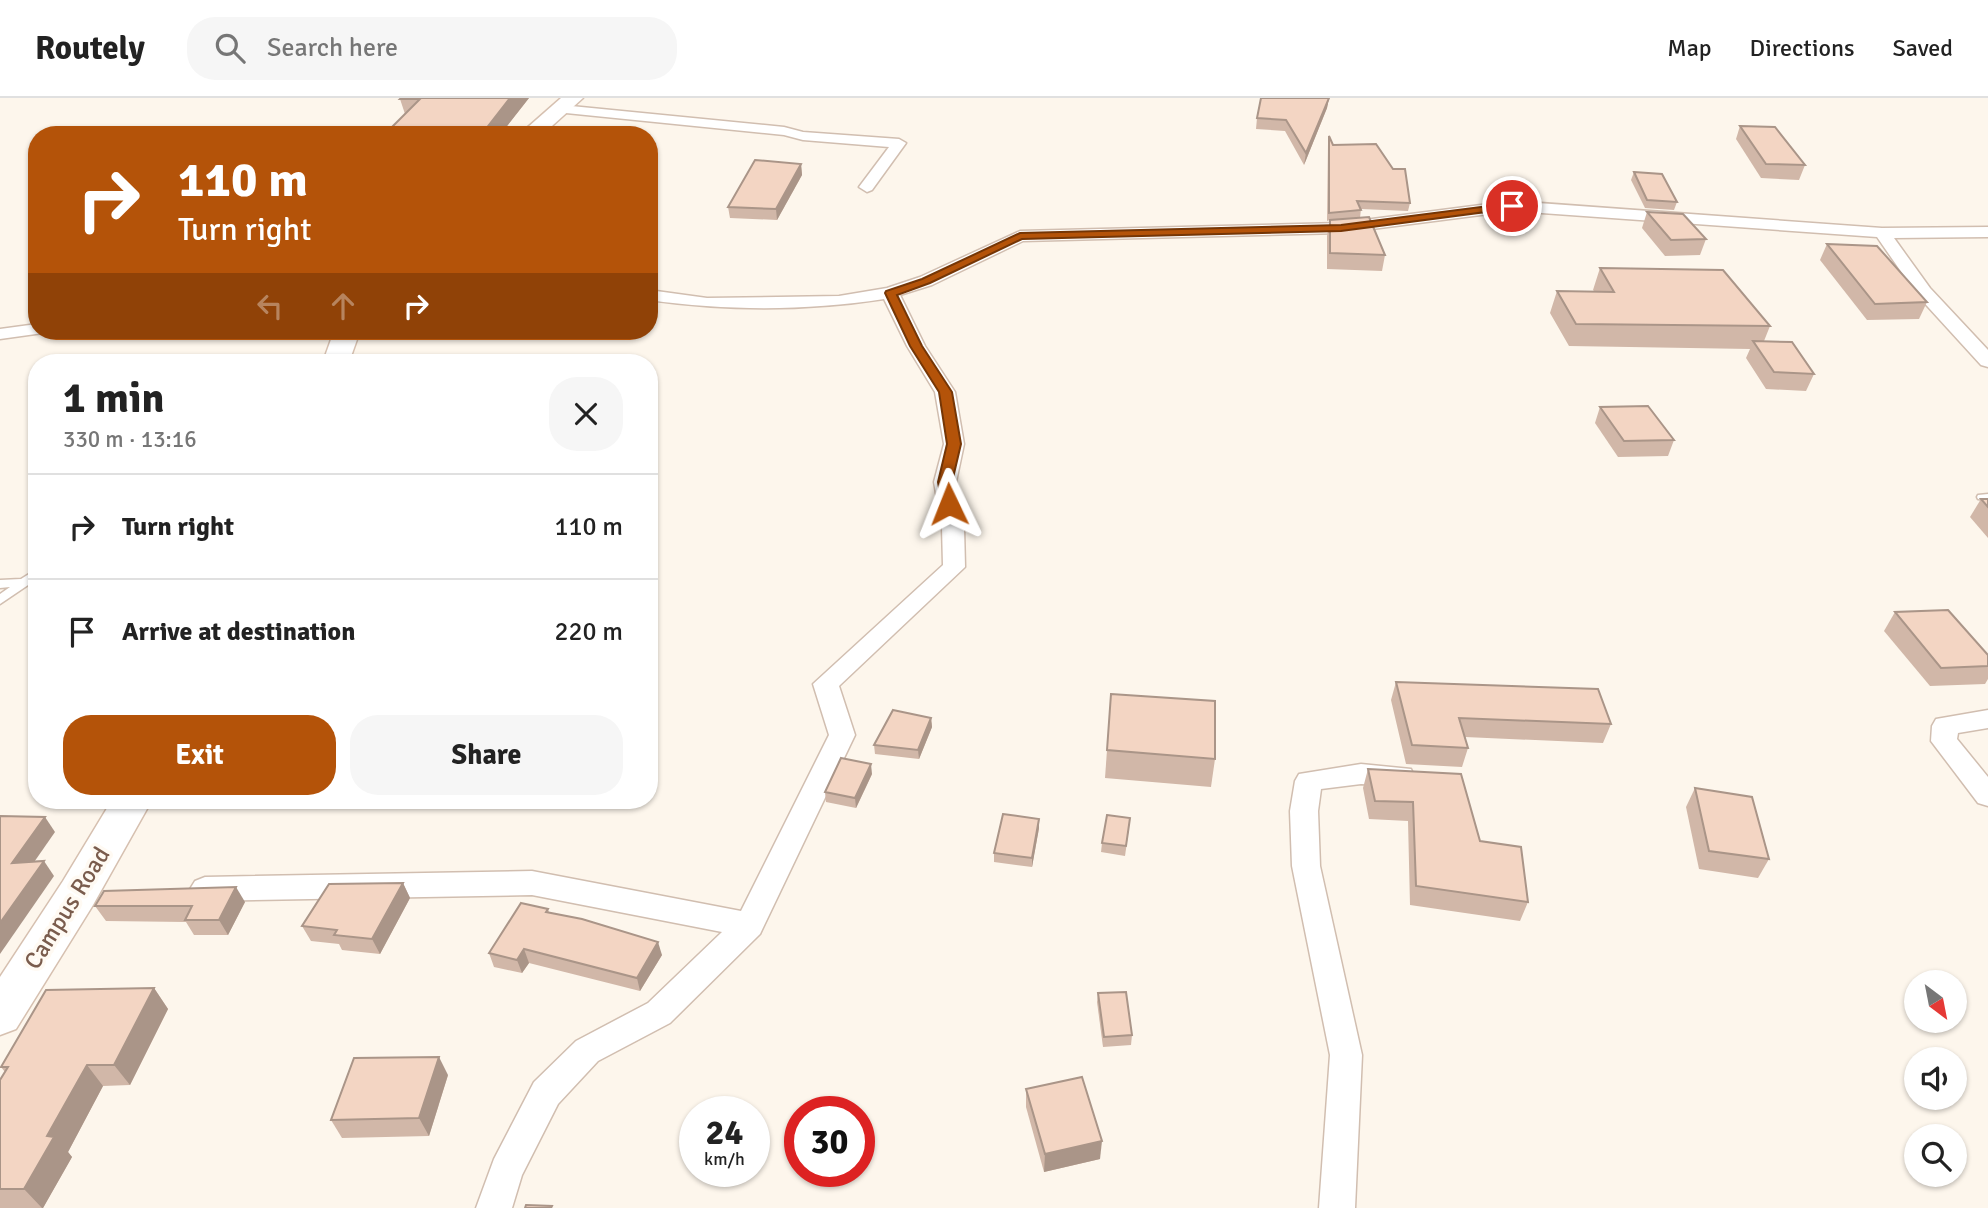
<!DOCTYPE html>
<html lang="en">
<head>
<meta charset="utf-8">
<style>
  body { margin:0; font-family:Signika,sans-serif; background:#f6f6f6; color:#222; height:100vh; display:flex; flex-direction:column; font-size:26px; white-space:nowrap }
  * { box-sizing:border-box; margin:0 }
  p { font-size:23px; color:#767676 }
  .icon { flex:none; width:38px; height:38px; fill:none; stroke:currentColor; stroke-width:2; stroke-linecap:round; stroke-linejoin:round }
  .map { position:relative; flex:1; overflow:hidden }
  .drawer { position:absolute; left:28px; top:256px; width:630px; height:455px; display:flex; flex-direction:column; background:#fff; border-radius:28px; box-shadow:0 2px 5px #0004 }
  .drawer>* { flex:none }
  .hud { position:absolute; left:28px; top:28px; width:630px; height:214px; border-radius:28px; box-shadow:0 2px 5px #0004; background:#b45309; color:#fff; overflow:hidden }
  .needle { width:46px; rotate:148deg }
  .buttons { position:absolute; left:1904px; top:872px; display:grid; gap:14px }
  .buttons a { display:grid; place-items:center; width:63px; height:63px; border-radius:50%; background:#fff; box-shadow:0 2px 5px #0004; font-size:35px }
  .speed { position:absolute; left:679px; top:998px; display:flex; gap:14px; font-size:35px; font-weight:700; text-align:center }
  .speed>* { display:grid; place-content:center; width:91px; height:91px; border-radius:50%; background:#fff; box-shadow:0 2px 5px #0004; line-height:1 }
  .speed small { font-size:18px; font-weight:400 }
  .speed .limit { border:10px solid #d22; background:#fff; color:#111 }
  .pin { position:absolute; display:grid; place-items:center; width:60px; height:60px; color:#fff; margin:-30px; border:4px solid #fff; border-radius:50%; box-shadow:0 2px 7px #0007 }
  .me { position:absolute; width:77px; margin:-38px; rotate:358deg; stroke-linejoin:round; filter:drop-shadow(0 0 5px #0008) }
  .turn { display:flex; align-items:center; gap:24px; height:147px; padding:0 35px; font-size:32px }
  .turn .icon { width:91px; height:91px; stroke-width:2.5 }
  .turn b { display:block; font-size:49px; line-height:60px }
  .lanes { display:flex; align-items:center; height:66px; padding:0 35px; background:#0003; justify-content:center; gap:35px; direction:ltr }
  .lanes .off { opacity:.35 }
  .round { display:grid; place-items:center; flex:none; width:74px; height:74px; border-radius:28px; background:#f6f6f6 }
  .summary { display:flex; align-items:center; justify-content:space-between; height:119px; padding:0 35px }
  h1 { font-size:42px; font-weight:800; line-height:52px }
  .cta { display:flex; gap:14px; margin-top:auto; padding:14px 35px }
  .cta a { flex:1; height:80px; border-radius:28px; background:#b45309; color:#fff; font-size:28px; font-weight:800; line-height:80px; text-align:center }
  .cta a+a { background:#f6f6f6; color:#222 }
  ul { padding:0; list-style:none }
  li { display:flex; align-items:center; gap:21px; height:105px; padding:0 35px; border-top:2px solid #e0e0e0 }
  li div { flex:1 }
  li b { display:block; font-size:26px }
  li em { font-style:normal }
  header { display:flex; align-items:center; gap:42px; box-sizing:border-box; height:98px; padding:0 35px; background:#fff; border-bottom:2px solid #e0e0e0 }
  header strong { font-size:33px }
  nav { display:flex; gap:38px; margin-inline-start:auto; font-size:24px }
  .search { width:490px; height:63px; background:#f6f6f6; display:flex; align-items:center; gap:18px; box-sizing:border-box; padding:0 24px; border-radius:28px; color:#767676; font-size:26px }
  .map>svg:first-child { display:block }
</style>
</head>
<body>
<header>
<strong>Routely</strong>
<div class="search"><svg class="icon" aria-label="search" viewBox="0 0 24 24"><circle cx="10" cy="10" r="6"/><path d="M15 15l6 6"/></svg>Search here</div>
<nav><a>Map</a><a>Directions</a><a>Saved</a></nav>
</header>
<div class="map">
<svg width="1988" height="1110" viewBox="0 0 1988 1110">
  <rect width="100%" height="100%" fill="#fdf6ec"/>
  <g fill="none" stroke-linecap="round" stroke-linejoin="round">
    <defs>
      <g id="lane">
        <path d="M 1988,396 L 1988,402 L 1978,401 L 1977,399 L 1978,397 Z"/>
        <path d="M 37,471 L 37,481 L 0,506 L 0,496 L 10,489 L 0,490 L 0,482 L 21,481 Z"/>
      </g>
      <g id="street">
        <path d="M 561,7 L 784,29 L 803,34 L 899,41 L 906,45 L 872,92 L 867,94 L 859,89 L 889,49 L 803,42 L 784,37 L 556,14 L 556,8 Z"/>
        <path d="M 1512,103 L 1882,130 L 1988,129 L 1988,139 L 1894,140 L 1930,190 L 1988,252 L 1988,269 L 1981,267 L 1918,198 L 1877,139 L 1512,113 L 1341,135 L 1023,143 L 932,187 L 900,197 L 925,248 L 955,294 L 964,346 L 956,384 L 964,429 L 965,469 L 839,588 L 855,637 L 760,836 L 670,925 L 598,963 L 558,1006 L 522,1077 L 512,1110 L 476,1110 L 494,1061 L 534,984 L 576,943 L 648,905 L 722,834 L 532,797 L 205,803 L 195,799 L 190,791 L 195,783 L 205,779 L 532,773 L 741,813 L 829,637 L 813,586 L 943,467 L 942,429 L 934,384 L 944,346 L 935,294 L 907,248 L 884,201 C 807,213 727,213 649,202 L 649,192 L 707,200 L 839,198 L 887,190 L 920,179 L 1020,133 L 1341,125 Z"/>
        <path d="M 37,226 L 37,233 L 45,233 L 43,235 L 0,241 L 0,231 Z"/>
        <path d="M 1988,612 L 1988,630 L 1958,635 L 1957,641 L 1988,679 L 1988,708 L 1978,705 L 1931,643 L 1932,628 L 1936,621 Z"/>
        <path d="M 1361,666 L 1411,671 L 1414,678 L 1411,685 L 1401,688 L 1361,686 L 1321,691 L 1318,713 L 1320,768 L 1362,957 L 1355,1110 L 1319,1110 L 1330,957 L 1292,768 L 1290,713 L 1295,683 L 1299,676 Z"/>
      </g>
      <g id="secondary">
        <path d="M 561,0 L 583,0 L 542,37 L 519,37 Z"/>
        <path d="M 334,233 L 360,233 L 349,264 L 323,264 Z"/>
        <path d="M 112,702 L 152,702 L 93,807 L 16,931 L 0,937 L 0,879 L 63,783 Z"/>
      </g>
    </defs>
    <use href="#lane" stroke="#d1beb0" stroke-width="3"/>
    <use href="#street" stroke="#d1beb0" stroke-width="3"/>
    <use href="#secondary" stroke="#d6c0b0" stroke-width="3"/>
    <use href="#lane" fill="#fff" fill-rule="evenodd"/>
    <use href="#street" fill="#fff" fill-rule="evenodd"/>
    <use href="#secondary" fill="#fff" fill-rule="evenodd"/>
  </g>
  <g fill="#d1b7a8">
    <path d="M 401,0 L 529,0 L 500,37 L 384,37 L 405,16 L 400,1 Z"/>
    <path d="M 1329,0 L 1327,10 L 1304,67 L 1285,33 L 1256,31 L 1257,20 Z"/>
    <path d="M 1740,28 L 1805,67 L 1799,82 L 1761,80 L 1736,41 Z"/>
    <path d="M 1329,38 L 1333,47 L 1410,105 L 1408,113 L 1361,111 L 1360,120 L 1385,157 L 1382,173 L 1327,171 L 1327,138 L 1330,122 L 1327,123 L 1328,45 Z"/>
    <path d="M 801,66 L 802,77 L 777,122 L 730,120 L 728,109 Z"/>
    <path d="M 1634,74 L 1677,104 L 1674,112 L 1645,110 L 1631,82 Z"/>
    <path d="M 1647,114 L 1706,141 L 1700,157 L 1665,158 L 1642,130 Z"/>
    <path d="M 1827,146 L 1927,204 L 1919,221 L 1867,222 L 1820,162 Z"/>
    <path d="M 1600,170 L 1770,228 L 1764,243 L 1814,276 L 1806,293 L 1766,291 L 1746,260 L 1750,251 L 1569,248 L 1550,215 L 1557,193 L 1594,193 L 1593,192 Z"/>
    <path d="M 1600,309 L 1674,342 L 1668,358 L 1618,359 L 1595,325 Z"/>
    <path d="M 1981,401 L 1988,401 L 1988,440 L 1970,419 Z"/>
    <path d="M 1895,514 L 1988,557 L 1988,581 L 1985,586 L 1930,588 L 1884,533 Z"/>
    <path d="M 1396,584 L 1611,626 L 1603,645 L 1465,639 L 1468,650 L 1462,669 L 1406,666 L 1391,602 Z"/>
    <path d="M 1111,596 L 1215,661 L 1211,689 L 1105,680 Z"/>
    <path d="M 931,620 L 932,629 L 919,661 L 875,656 L 874,647 Z"/>
    <path d="M 1368,671 L 1480,743 L 1528,804 L 1520,823 L 1410,807 L 1408,723 L 1369,721 L 1363,690 Z"/>
    <path d="M 872,676 L 856,710 L 826,704 L 825,694 Z"/>
    <path d="M 1695,690 L 1769,761 L 1758,780 L 1699,771 L 1686,709 Z"/>
    <path d="M 1039,730 L 1032,769 L 994,764 L 994,755 Z"/>
    <path d="M 1129,730 L 1125,758 L 1101,754 L 1102,745 Z"/>
    <path d="M 403,785 L 410,800 L 380,856 L 342,852 L 339,846 L 311,843 L 302,828 Z"/>
    <path d="M 245,804 L 228,837 L 194,837 L 186,824 L 106,823 L 95,808 Z"/>
    <path d="M 548,811 L 549,814 L 662,857 L 640,893 L 529,865 L 522,875 L 494,869 L 489,855 Z"/>
    <path d="M 154,890 L 168,911 L 130,987 L 103,988 L 68,1054 L 72,1059 L 43,1110 L 0,1110 L 0,982 L 5,974 L 1,969 Z"/>
    <path d="M 1098,895 L 1132,937 L 1131,947 L 1103,949 L 1097,904 Z"/>
    <path d="M 448,977 L 429,1038 L 342,1040 L 331,1022 Z"/>
    <path d="M 1026,991 L 1100,1061 L 1044,1074 L 1026,1009 Z"/>
  </g>
  <g fill="#aa9588">
    <path d="M 510,0 L 529,0 L 500,37 L 486,37 L 485,32 Z"/>
    <path d="M 1329,0 L 1327,10 L 1304,67 L 1306,55 Z"/>
    <path d="M 801,66 L 802,77 L 777,122 L 776,111 Z"/>
    <path d="M 931,620 L 932,629 L 919,661 L 918,652 Z"/>
    <path d="M 871,666 L 872,676 L 856,710 L 855,700 Z"/>
    <path d="M 45,719 L 55,734 L 23,780 L 12,765 Z"/>
    <path d="M 1039,721 L 1039,730 L 1032,769 L 1032,760 Z"/>
    <path d="M 44,763 L 54,778 L 0,856 L 0,825 Z"/>
    <path d="M 403,785 L 410,800 L 380,856 L 372,841 Z"/>
    <path d="M 236,789 L 245,804 L 228,837 L 219,822 Z"/>
    <path d="M 658,844 L 662,857 L 640,893 L 637,880 Z"/>
    <path d="M 524,851 L 529,865 L 522,875 L 517,862 Z"/>
    <path d="M 154,890 L 168,911 L 130,987 L 114,967 Z"/>
    <path d="M 439,959 L 448,977 L 429,1038 L 419,1020 Z"/>
    <path d="M 87,967 L 103,988 L 68,1054 L 72,1059 L 43,1110 L 42,1110 L 24,1091 L 47,1038 Z"/>
    <path d="M 1102,1043 L 1100,1061 L 1044,1074 L 1045,1056 Z"/>
  </g>
  <g fill="#f3d5c3" stroke="#aa9588" stroke-width="2">
    <path d="M 401,0 L 510,0 L 485,32 L 446,32 L 441,37 L 384,37 L 420,1 L 400,1 Z"/>
    <path d="M 1261,0 L 1329,0 L 1306,55 L 1286,22 L 1257,20 Z"/>
    <path d="M 1740,28 L 1775,29 L 1805,67 L 1766,66 Z"/>
    <path d="M 570,35 L 598,37 L 568,37 Z"/>
    <path d="M 1329,38 L 1333,47 L 1376,46 L 1393,71 L 1405,71 L 1410,105 L 1357,103 L 1361,112 L 1329,115 Z"/>
    <path d="M 755,62 L 801,66 L 776,111 L 728,109 Z"/>
    <path d="M 1634,74 L 1662,76 L 1677,104 L 1647,102 Z"/>
    <path d="M 1647,114 L 1683,116 L 1706,141 L 1671,142 Z"/>
    <path d="M 1369,119 L 1385,157 L 1330,155 L 1330,122 Z"/>
    <path d="M 1827,146 L 1877,148 L 1927,204 L 1875,206 Z"/>
    <path d="M 1600,170 L 1723,172 L 1770,228 L 1576,226 L 1557,193 L 1614,194 Z"/>
    <path d="M 1753,243 L 1792,244 L 1814,276 L 1774,274 Z"/>
    <path d="M 1648,308 L 1674,342 L 1624,343 L 1600,309 Z"/>
    <path d="M 1981,401 L 1988,401 L 1988,409 Z"/>
    <path d="M 1948,512 L 1988,557 L 1988,568 L 1941,570 L 1895,514 Z"/>
    <path d="M 1396,584 L 1598,591 L 1611,626 L 1459,620 L 1468,650 L 1412,647 Z"/>
    <path d="M 1111,596 L 1215,603 L 1215,661 L 1107,652 Z"/>
    <path d="M 893,612 L 931,620 L 918,652 L 874,647 Z"/>
    <path d="M 841,660 L 871,666 L 855,700 L 825,694 Z"/>
    <path d="M 1368,671 L 1461,676 L 1480,743 L 1521,749 L 1528,804 L 1416,788 L 1413,704 L 1375,703 Z"/>
    <path d="M 1695,690 L 1752,699 L 1769,761 L 1709,753 Z"/>
    <path d="M 1003,716 L 1039,721 L 1032,760 L 994,755 Z"/>
    <path d="M 1107,717 L 1130,720 L 1126,748 L 1102,745 Z"/>
    <path d="M 0,718 L 45,719 L 12,765 L 44,763 L 0,825 Z"/>
    <path d="M 403,785 L 372,841 L 334,837 L 337,832 L 302,828 L 329,786 Z"/>
    <path d="M 236,789 L 219,822 L 185,822 L 192,808 L 95,808 L 104,793 Z"/>
    <path d="M 521,805 L 548,811 L 546,814 L 582,821 L 658,844 L 637,880 L 524,851 L 517,862 L 489,855 Z"/>
    <path d="M 154,890 L 114,967 L 87,967 L 47,1038 L 54,1039 L 24,1091 L 0,1091 L 0,982 L 8,969 L 1,969 L 46,892 Z"/>
    <path d="M 1126,894 L 1132,937 L 1104,939 L 1098,895 Z"/>
    <path d="M 439,959 L 419,1020 L 331,1022 L 354,960 Z"/>
    <path d="M 1082,979 L 1102,1043 L 1045,1056 L 1026,991 Z"/>
    <path d="M 526,1107 L 552,1108 L 551,1110 L 525,1110 Z"/>
  </g>
  <path fill="#b45309" stroke="#753606" stroke-width="2" d="M 1512,105 L 1516,106 L 1516,110 L 1341,133 L 1022,141 L 930,185 L 897,197 L 922,248 L 952,294 L 961,346 L 952,384 L 956,406 L 949,411 L 942,406 L 938,384 L 947,346 L 939,294 L 910,248 L 885,195 L 886,193 L 922,181 L 1020,135 L 1341,127 Z"/>
  <g text-anchor="middle" dominant-baseline="central" stroke-width="7" stroke-linejoin="round" paint-order="stroke">
    <g font-size="24" fill="#7a5c4d" stroke="#fffaf3">
      <text transform="translate(67 810) rotate(-58)">Campus Road</text>
    </g>
  </g>
</svg>
<div class="buttons">
<a><svg class="needle" viewBox="-14 -14 28 28"><path d="M0-13l5 13h-10z" fill="#e53935"/><path d="M0 13l5-13h-10z" fill="#767676"/></svg></a>
<a><svg class="icon" aria-label="sound" viewBox="0 0 24 24"><path d="M4 9h4l5-4v14l-5-4H4zM17 9q2 3 0 6"/></svg></a>
<a><svg class="icon" aria-label="search" viewBox="0 0 24 24"><circle cx="10" cy="10" r="6"/><path d="M15 15l6 6"/></svg></a>
</div>
<div class="speed"><div>24<small>km/h</small></div><div class="limit">30</div></div>
<div class="pin" style="left:1512px;top:108px;background:#d93025"><svg class="icon" aria-label="arrive" viewBox="0 0 24 24"><path d="M6 21V4h12l-3 4 3 4H6"/></svg></div>
<svg class="me" style="left:949px;top:406px" viewBox="-20 -20 40 40"><path d="M0-17L14 15 0 8-14 15z" fill="#b45309" stroke="#fff" stroke-width="4"/></svg>
<div class="hud">
<div class="turn"><svg class="icon" aria-label="right" viewBox="0 0 24 24"><path d="M7 20v-9h11M14 6l5 5-5 5"/></svg><div><b>110 m</b>Turn right</div></div>
<div class="lanes"><svg class="icon off" aria-label="left" viewBox="0 0 24 24"><path d="M17 20v-9H6M10 6l-5 5 5 5"/></svg><svg class="icon off" aria-label="ahead" viewBox="0 0 24 24"><path d="M12 20V5M6 11l6-6 6 6"/></svg><svg class="icon" aria-label="right" viewBox="0 0 24 24"><path d="M7 20v-9h11M14 6l5 5-5 5"/></svg></div>
</div>
<section class="drawer">
<div class="summary"><div><h1>1 min</h1><p>330 m · 13:16</p></div><a class="round"><svg class="icon" aria-label="close" viewBox="0 0 24 24"><path d="M6 6l12 12M18 6L6 18"/></svg></a></div>
<ul>
<li><svg class="icon" aria-label="right" viewBox="0 0 24 24"><path d="M7 20v-9h11M14 6l5 5-5 5"/></svg><div><b>Turn right</b></div><em>110 m</em></li>
<li><svg class="icon" aria-label="arrive" viewBox="0 0 24 24"><path d="M6 21V4h12l-3 4 3 4H6"/></svg><div><b>Arrive at destination</b></div><em>220 m</em></li>
</ul>
<div class="cta"><a>Exit</a><a>Share</a></div>
</section>
</div>
</body>
</html>
